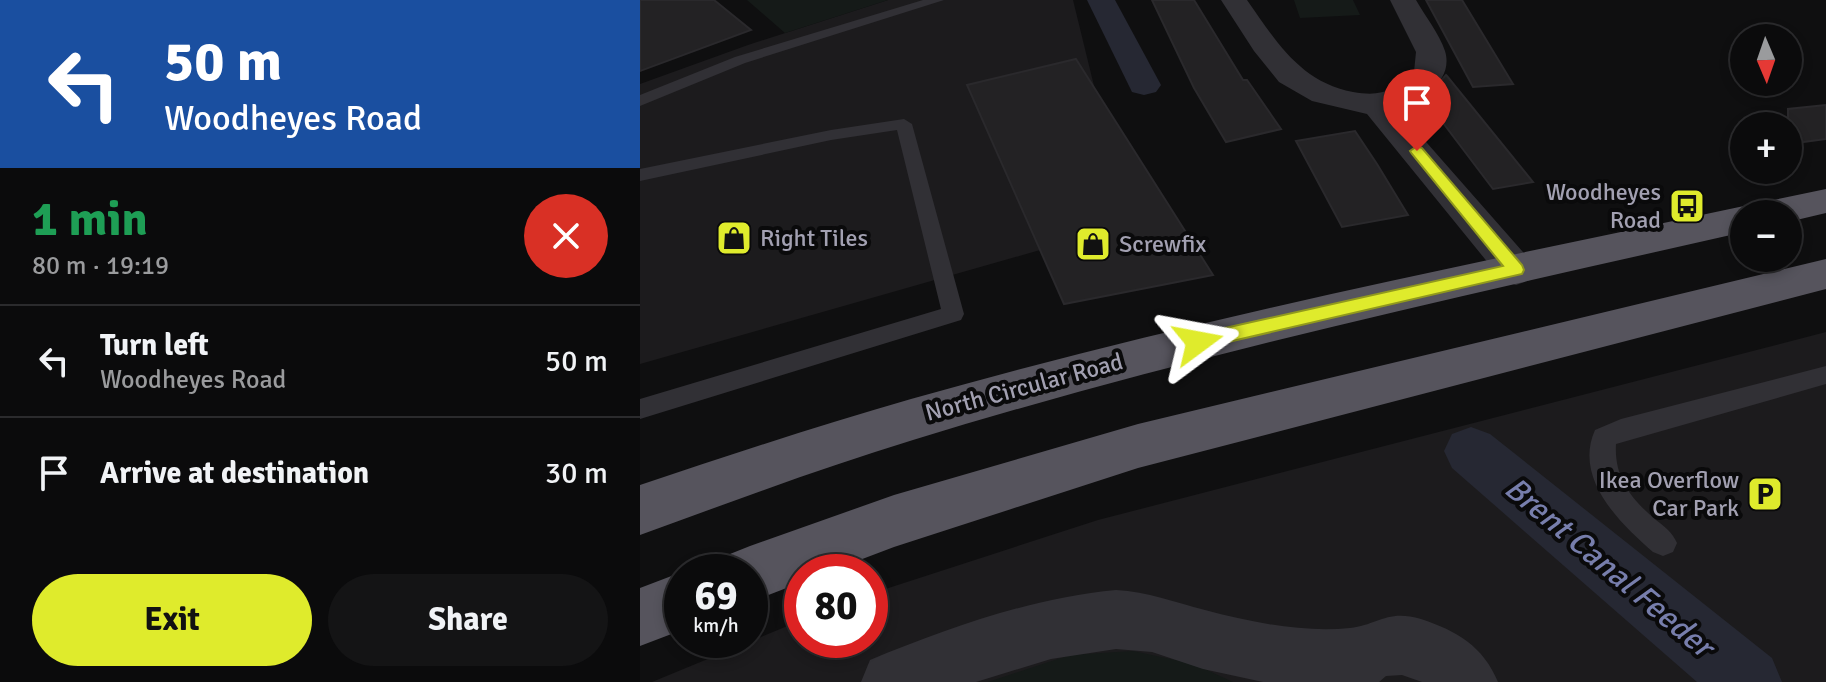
<!DOCTYPE html>
<html lang="en">
<head>
<meta charset="utf-8">
<style>
  body { margin:0; font-family:Signika,sans-serif; background:#141415; color:#f1f3f6; height:100vh; display:flex; flex-direction:column; font-size:30px; white-space:nowrap }
  * { box-sizing:border-box; margin:0 }
  p { font-size:26px; color:#9a9b9d }
  .icon { flex:none; width:44px; height:44px; fill:none; stroke:currentColor; stroke-width:2; stroke-linecap:round; stroke-linejoin:round }
  .map { position:relative; flex:1; overflow:hidden }
  .details { display:flex; flex-direction:column; background:#0b0b0c; width:640px }
  .details>* { flex:none }
  .top-card { background:#1a4fa0; color:#fff; overflow:hidden }
  .needle { width:52px; rotate:178deg }
  .fabs { position:absolute; left:1090px; top:24px; display:grid; gap:16px }
  .fabs a { display:grid; place-items:center; width:72px; height:72px; border-radius:50%; background:#0b0b0c; box-shadow:0 4px 12px #0003,0 0 0 2px #2b2b2d; font-size:40px }
  .speed { position:absolute; left:24px; top:554px; display:flex; gap:16px; font-size:40px; font-weight:700; text-align:center }
  .speed>* { display:grid; place-content:center; width:104px; height:104px; border-radius:50%; background:#0b0b0c; box-shadow:0 4px 12px #0003,0 0 0 2px #2b2b2d; line-height:1 }
  .speed small { font-size:20px; font-weight:400 }
  .speed .limit { border:12px solid #d22; background:#fff; color:#111 }
  .pin { position:absolute; display:grid; place-items:center; width:68px; height:68px; color:#fff; margin:-82px -34px; border-radius:50% 50% 50% 0; rotate:-45deg; box-shadow:0 0 8px #0007 }
  .pin .icon { rotate:45deg }
  .me { position:absolute; width:88px; margin:-44px; rotate:77deg; stroke-linejoin:round; filter:drop-shadow(0 0 6px #0008) }
  .turn { display:flex; align-items:center; gap:28px; height:168px; padding:0 32px; font-size:36px }
  .turn .icon { width:104px; height:104px; stroke-width:2.5 }
  .turn b { display:block; font-size:56px; line-height:68px }
  .round { display:grid; place-items:center; flex:none; width:84px; height:84px; border-radius:42px; background:#141415 }
  .summary { display:flex; align-items:center; justify-content:space-between; height:136px; padding:0 32px }
  h1 { font-size:48px; font-weight:700; line-height:60px; color:#1e9e55 }
  .cta { display:flex; gap:16px; margin-top:auto; padding:16px 32px }
  .cta a { flex:1; height:92px; border-radius:48px; background:#dfeb2c; color:#111; font-size:32px; font-weight:700; line-height:92px; text-align:center }
  .cta a+a { background:#141415; color:#f1f3f6 }
  ul { padding:0; list-style:none }
  li { display:flex; align-items:center; gap:24px; height:112px; padding:0 32px; border-top:2px solid #2b2b2d }
  li div { flex:1 }
  li b { display:block; font-size:30px }
  li em { font-style:normal }
  main { display:flex; flex:1; min-height:0 }
  .map>svg:first-child { display:block }
</style>
</head>
<body>
<main>
<section class="details">
<div class="top-card">
<div class="turn"><svg class="icon" aria-label="left" viewBox="0 0 24 24"><path d="M17 20v-9H6M10 6l-5 5 5 5"/></svg><div><b>50 m</b>Woodheyes Road</div></div>
</div>
<div class="summary"><div><h1>1 min</h1><p>80 m · 19:19</p></div><a class="round" style="background:#d93025;color:#fff"><svg class="icon" aria-label="close" viewBox="0 0 24 24"><path d="M6 6l12 12M18 6L6 18"/></svg></a></div>
<ul>
<li><svg class="icon" aria-label="left" viewBox="0 0 24 24"><path d="M17 20v-9H6M10 6l-5 5 5 5"/></svg><div><b>Turn left</b><p>Woodheyes Road</p></div><em>50 m</em></li>
<li><svg class="icon" aria-label="arrive" viewBox="0 0 24 24"><path d="M6 21V4h12l-3 4 3 4H6"/></svg><div><b>Arrive at destination</b></div><em>30 m</em></li>
</ul>
<div class="cta"><a>Exit</a><a>Share</a></div>
</section>
<div class="map">
<svg width="1186" height="682" viewBox="0 0 1186 682">
  <rect width="100%" height="100%" fill="#0f0f10"/>
  <g fill="#1c1b1d">
    <path d="M 248,0 L 433,0 L 488,225 L 0,364 L 0,84 L 108,45 Z"/>
    <path d="M 1186,332 L 1186,682 L 12,682 L 162,620 L 162,640 L 230,640 L 230,594 L 458,520 Z"/>
  </g>
  <g fill="#151a18">
    <path d="M 107,0 L 248,0 L 145,33 Z"/>
    <path d="M 654,0 L 713,0 L 720,15 L 660,18 Z"/>
    <path d="M 493,651 L 554,664 L 593,682 L 348,682 L 430,655 Z"/>
  </g>
  <g fill="none" stroke-linecap="round" stroke-linejoin="round">
    <g fill="#262833" fill-rule="evenodd">
      <path d="M 447,0 L 475,0 L 521,85 L 516,92 L 504,95 L 492,92 Z"/>
      <path d="M 831,427 L 850,434 L 1132,658 L 1142,682 L 1057,682 L 812,468 L 804,451 L 812,434 Z"/>
    </g>
  </g>
  <g fill="#232224" stroke="#2a292c" stroke-width="2">
    <path d="M 0,0 L 74,0 L 111,30 L 0,71 Z"/>
    <path d="M 512,0 L 554,0 L 603,80 L 607,80 L 641,129 L 586,142 L 554,88 Z"/>
    <path d="M 786,0 L 822,0 L 873,84 L 833,87 Z"/>
    <path d="M 436,59 L 573,275 L 424,304 L 327,85 Z"/>
    <path d="M 806,75 L 807,76 L 893,182 L 853,189 L 785,99 Z"/>
    <path d="M 1186,105 L 1186,139 L 1148,144 L 1148,109 Z"/>
    <path d="M 715,131 L 737,164 L 768,215 L 702,227 L 656,141 Z"/>
  </g>
  <g fill="none" stroke-linecap="round" stroke-linejoin="round">
    <g fill="#313035" fill-rule="evenodd">
      <path d="M 283,0 L 304,0 L 105,63 L 0,106 L 0,95 L 95,57 Z"/>
      <path d="M 264,119 L 272,124 L 324,314 L 321,320 L 0,419 L 0,399 L 301,309 L 257,130 L 191,140 L 0,181 L 0,169 L 191,130 Z"/>
      <path d="M 1186,366 L 1186,384 L 976,444 C 974,478 991,499 1016,520 C 1025,527 1032,532 1037,543 L 1033,552 L 1023,556 L 1013,552 C 981,524 933,479 955,430 L 981,419 Z"/>
    </g>
    <g fill="#313035" fill-rule="evenodd">
      <path d="M 581,0 L 607,0 C 636,41 660,82 713,92 C 741,97 754,91 774,72 L 776,52 L 750,0 L 776,0 C 785,16 799,33 805,51 C 814,80 782,101 758,110 L 890,260 L 896,270 L 890,280 L 876,285 L 862,280 L 727,114 L 672,101 L 639,82 L 614,51 Z"/>
      <path d="M 476,590 C 508,592 534,602 565,610 C 610,622 663,633 710,628 C 738,625 747,609 781,619 C 817,631 843,646 858,682 L 782,682 L 762,675 L 746,676 L 739,682 L 623,682 L 563,669 L 512,652 L 476,649 L 411,659 L 336,682 L 221,682 L 230,660 C 308,628 391,598 476,590 Z"/>
    </g>
    <g fill="#56545d" fill-rule="evenodd">
      <path d="M 1186,189 L 1186,213 L 1148,222 L 1148,214 L 1104,214 L 1104,232 C 826,295 546,356 273,440 C 181,468 91,502 0,535 L 0,485 C 90,455 180,425 271,399 C 545,321 825,265 1104,206 L 1113,209 L 1129,201 Z"/>
      <path d="M 1186,259 L 1186,289 L 498,468 L 254,547 L 188,572 L 162,572 L 162,582 L 110,602 L 110,572 L 83,572 L 90,554 L 110,546 L 254,495 L 498,424 Z"/>
      <path d="M 42,572 L 42,630 L 0,646 L 0,588 Z"/>
    </g>
  </g>
  <path fill="#dfeb2c" stroke="#91991d" stroke-width="2" d="M 777,146 L 782,148 L 882,265 L 884,270 L 882,274 L 558,349 L 552,347 L 549,342 L 552,336 L 558,334 L 863,266 L 772,154 L 770,151 Z"/>
  <defs>
    <symbol id="bus-square" viewBox="-11 -11 22 22"><rect x="-9" y="-9" width="18" height="18" rx="4" fill="#dfeb2c" stroke="#0a0a0b"/><path d="M-5-6H5V4H4V6H2V4H-2V6H-4V4H-5ZM-3.5-4V0h7V-4ZM-3.5 1.2v1.5H-2V1.2ZM2 1.2v1.5H3.5V1.2Z" fill="#111"/></symbol>
    <symbol id="shop-square" viewBox="-11 -11 22 22"><rect x="-9" y="-9" width="18" height="18" rx="4" fill="#dfeb2c" stroke="#0a0a0b"/><path d="M-5-2.5h2.3a2.7 3.5 0 0 1 5.4 0H5L5.5 6h-11ZM-1.5-2.5h3a1.5 2.3 0 0 0-3 0Z" fill="#111"/></symbol>
    <symbol id="parking-square" viewBox="-11 -11 22 22"><rect x="-9" y="-9" width="18" height="18" rx="4" fill="#dfeb2c" stroke="#0a0a0b"/><path d="M-3.5-5.5H1a3.5 3.5 0 0 1 0 7H-1V5.5H-3.5ZM-1-3.4V-.6H.8a1.4 1.4 0 0 0 0-2.8Z" fill="#111"/></symbol>
  </defs>
  <g fill-rule="evenodd">
    <use href="#bus-square" x="1027" y="186" width="40" height="40"/>
    <use href="#shop-square" x="74" y="218" width="40" height="40"/>
    <use href="#shop-square" x="433" y="224" width="40" height="40"/>
    <use href="#parking-square" x="1105" y="474" width="40" height="40"/>
  </g>
  <g text-anchor="middle" dominant-baseline="central" stroke-width="8" stroke-linejoin="round" paint-order="stroke">
    <g font-size="24" fill="#a2a0b1" stroke="#0a0a0b" text-anchor="end">
      <text x="1021" y="192">Woodheyes<tspan x="1021" dy="28">Road</tspan></text>
      <text x="120" y="238" text-anchor="start">Right Tiles</text>
      <text x="479" y="244" text-anchor="start">Screwfix</text>
      <text x="1099" y="480">Ikea Overflow<tspan x="1099" dy="28">Car Park</tspan></text>
    </g>
    <g font-size="24" fill="#a2a0b1" stroke="#0a0a0b">
      <text transform="translate(384 387) rotate(-15)">North Circular Road</text>
    </g>
    <g font-size="32" font-style="italic" fill="#777eac" stroke="#0a0a0b">
      <text transform="translate(969 567) rotate(40)">Brent Canal Feeder</text>
    </g>
  </g>
</svg>
<div class="fabs">
<a><svg class="needle" viewBox="-14 -14 28 28"><path d="M0-13l5 13h-10z" fill="#e53935"/><path d="M0 13l5-13h-10z" fill="#9a9b9d"/></svg></a>
<a>+</a>
<a>−</a>
</div>
<div class="speed"><div>69<small>km/h</small></div><div class="limit">80</div></div>
<div class="pin" style="left:777px;top:151px;background:#d93025"><svg class="icon" aria-label="arrive" viewBox="0 0 24 24"><path d="M6 21V4h12l-3 4 3 4H6"/></svg></div>
<svg class="me" style="left:558px;top:342px" viewBox="-20 -20 40 40"><path d="M0-17L14 15 0 8-14 15z" fill="#dfeb2c" stroke="#fff" stroke-width="4"/></svg>
</div>
</main>
</body>
</html>
